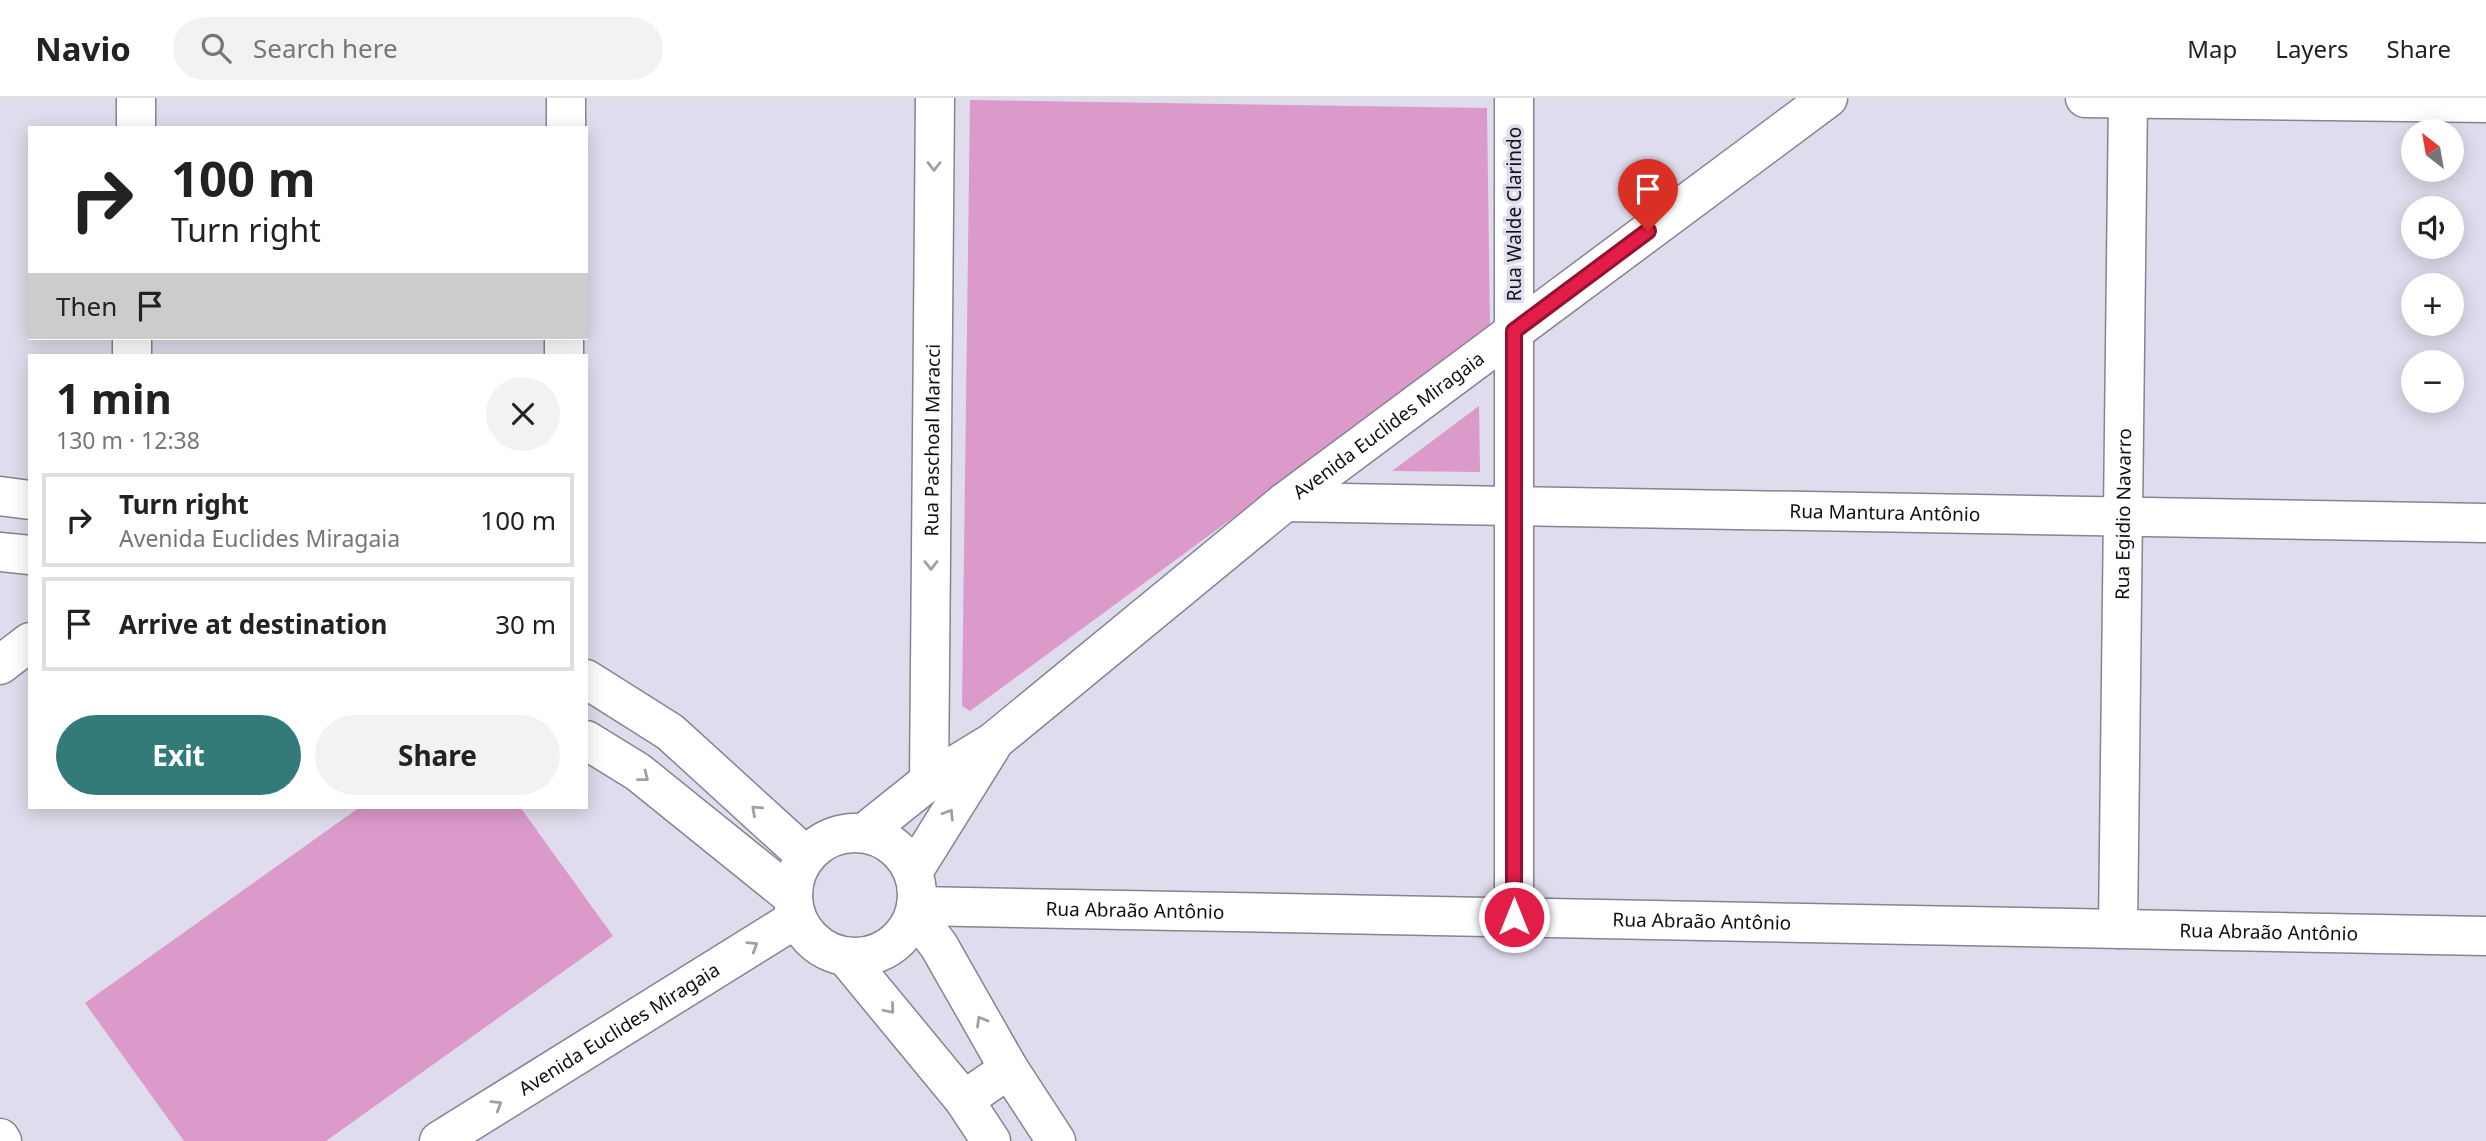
<!DOCTYPE html>
<html lang="en">
<head>
<meta charset="utf-8">
<style>
  body { margin:0; font-family:"Noto Sans",sans-serif; background:#f2f2f2; color:#222; height:100vh; display:flex; flex-direction:column; font-size:26px; white-space:nowrap }
  * { box-sizing:border-box; margin:0 }
  p { font-size:23px; color:#767676 }
  .icon { flex:none; width:38px; height:38px; fill:none; stroke:currentColor; stroke-width:2; stroke-linecap:round; stroke-linejoin:round }
  .map { position:relative; flex:1; overflow:hidden }
  .details { position:absolute; left:28px; top:256px; width:560px; height:455px; display:flex; flex-direction:column; background:#fff; border-radius:0px; box-shadow:0 4px 18px #0003 }
  .details>* { flex:none }
  .top-card { position:absolute; left:28px; top:28px; width:560px; height:214px; border-radius:0px; box-shadow:0 4px 18px #0003; background:#fff; color:#222; overflow:hidden }
  .needle { width:46px; rotate:329deg }
  .controls { position:absolute; left:2401px; top:21px; display:grid; gap:14px }
  .controls a { display:grid; place-items:center; width:63px; height:63px; border-radius:50%; background:#fff; box-shadow:0 4px 18px #0003; font-size:35px }
  .pin { position:absolute; display:grid; place-items:center; width:60px; height:60px; color:#fff; margin:-72px -30px; border-radius:50% 50% 50% 0; rotate:-45deg; box-shadow:0 0 7px #0007 }
  .pin .icon { rotate:45deg }
  .me { position:absolute; width:77px; margin:-38px; rotate:0deg; stroke-linejoin:round; filter:drop-shadow(0 0 5px #0008) }
  .turn { display:flex; align-items:center; gap:24px; height:147px; padding:0 28px; font-size:32px }
  .turn .icon { width:91px; height:91px; stroke-width:2.5 }
  .turn b { display:block; font-size:49px; line-height:60px }
  .then { display:flex; align-items:center; height:66px; padding:0 28px; background:#0003; gap:14px; font-size:26px }
  .round { display:grid; place-items:center; flex:none; width:74px; height:74px; border-radius:37px; background:#f2f2f2 }
  .head { display:flex; align-items:center; justify-content:space-between; height:119px; padding:0 28px }
  h1 { font-size:42px; font-weight:700; line-height:52px }
  .button { display:flex; gap:14px; margin-top:auto; padding:14px 28px }
  .button a { flex:1; height:80px; border-radius:42px; background:#337b78; color:#fff; font-size:28px; font-weight:700; line-height:80px; text-align:center }
  .button a+a { background:#f2f2f2; color:#222 }
  ul { padding:0; list-style:none }
  li { display:flex; align-items:center; gap:21px; height:94px; margin:0 14px 10px; padding:0 14px; border:4px solid #e0e0e0; border-radius:0px }
  li div { flex:1 }
  li b { display:block; font-size:26px }
  li em { font-style:normal }
  header { display:flex; align-items:center; gap:42px; box-sizing:border-box; height:98px; padding:0 35px; background:#fff; border-bottom:2px solid #e0e0e0 }
  header strong { font-size:33px }
  nav { display:flex; gap:38px; margin-inline-start:auto; font-size:24px }
  .search { width:490px; height:63px; background:#f2f2f2; display:flex; align-items:center; gap:18px; box-sizing:border-box; padding:0 24px; border-radius:38px; color:#767676; font-size:26px }
  .map>svg:first-child { display:block }
</style>
</head>
<body>
<header>
<strong>Navio</strong>
<div class="search"><svg class="icon" aria-label="search" viewBox="0 0 24 24"><circle cx="10" cy="10" r="6"/><path d="M15 15l6 6"/></svg>Search here</div>
<nav><a>Map</a><a>Layers</a><a>Share</a></nav>
</header>
<div class="map">
<svg width="2486" height="1043" viewBox="0 0 2486 1043">
  <rect width="100%" height="100%" fill="#dfdced"/>
  <g fill="#dc9aca">
    <path d="M 970,2 L 1487,10 L 1490,231 L 970,613 L 962,608 Z"/>
    <path d="M 1479,308 L 1480,374 L 1392,373 Z"/>
    <path d="M 360,709 L 520,709 L 613,838 L 326,1043 L 184,1043 L 85,905 Z"/>
  </g>
  <g fill="none" stroke-linecap="round" stroke-linejoin="round">
    <defs>
      <g id="minor">
        <path d="M 2085,0 L 2486,5"/>
        <path d="M 136,30 L 136,0"/>
        <path d="M 566,30 L 566,0"/>
        <path d="M 132,257 L 132,240"/>
        <path d="M 564,257 L 564,240"/>
        <path id="s1" d="M 1285,404 L 2486,425"/>
        <path d="M 0,567 L 30,544"/>
        <path id="s2" d="M 929,683 L 935,0"/>
        <path id="s3" d="M 864,735 L 929,683 L 993,644 L 1285,404 L 1828,0"/>
        <path d="M 913,774 L 991,649"/>
        <path id="s4" d="M 916,808 L 2486,838"/>
        <path d="M 1514,819 L 1514,0"/>
        <path id="s5" d="M 2118,831 L 2128,0"/>
        <path d="M 964,1002 L 1009,971"/>
        <path d="M 0,1040 L 2,1043"/>
      </g>
      <g id="tertiary">
        <path d="M 0,398 L 30,402"/>
        <path d="M 0,454 L 30,457"/>
        <path d="M 586,581 L 670,634 L 806,758"/>
        <path d="M 586,642 L 638,674 L 793,799"/>
        <circle cx="855" cy="797" r="62"/>
        <path d="M 915,816 L 939,848 L 1009,971 L 1056,1043"/>
        <path d="M 846,859 L 964,1002 L 991,1043"/>
        <path id="s6" d="M 439,1043 L 797,820"/>
      </g>
    </defs>
    <use href="#minor" stroke="#868392" stroke-width="41"/>
    <use href="#tertiary" stroke="#868392" stroke-width="41"/>
    <use href="#minor" stroke="#fff" stroke-width="38"/>
    <use href="#tertiary" stroke="#fff" stroke-width="38"/>
  </g>
  <defs><path id="oneway-chevron" d="M-2-3.5L2.5 0L-2 3.5" fill="none" stroke-width="1.6" stroke-linecap="round" stroke-linejoin="round" transform="scale(1.75)"/></defs>
  <g stroke="#a09fa2">
    <use href="#oneway-chevron" transform="translate(934 68) rotate(90)"/>
    <use href="#oneway-chevron" transform="translate(931 467) rotate(90)"/>
    <use href="#oneway-chevron" transform="translate(644 679) rotate(38)"/>
    <use href="#oneway-chevron" transform="translate(756 712) rotate(-138)"/>
    <use href="#oneway-chevron" transform="translate(949 716) rotate(-58)"/>
    <use href="#oneway-chevron" transform="translate(753 848) rotate(-32)"/>
    <use href="#oneway-chevron" transform="translate(890 911) rotate(50)"/>
    <use href="#oneway-chevron" transform="translate(981 923) rotate(-120)"/>
    <use href="#oneway-chevron" transform="translate(497 1007) rotate(-32)"/>
  </g>
  <g fill="none" stroke-linecap="round" stroke-linejoin="round">
    <defs>
      <path id="route" d="M 1514,819 L 1514,233 L 1648,133"/>
    </defs>
    <use href="#route" stroke="#92132f" stroke-width="18"/>
    <use href="#route" stroke="#e11d48" stroke-width="12"/>
  </g>
  <g text-anchor="middle" dominant-baseline="central" stroke-width="7" stroke-linejoin="round" paint-order="stroke">
    <g font-size="19" fill="#111016" stroke="#dfdced">
      <text transform="translate(1514 116) rotate(-90)">Rua Walde Clarindo</text>
      <text stroke="none"><textPath href="#s3" startOffset="665">Avenida Euclides Miragaia</textPath></text>
      <text stroke="none"><textPath href="#s2" startOffset="341">Rua Paschoal Maracci</textPath></text>
      <text stroke="none"><textPath href="#s1" startOffset="600">Rua Mantura Antônio</textPath></text>
      <text stroke="none"><textPath href="#s5" startOffset="415">Rua Egidio Navarro</textPath></text>
      <text stroke="none"><textPath href="#s4" startOffset="219">Rua Abraão Antônio</textPath></text>
      <text stroke="none"><textPath href="#s4" startOffset="786">Rua Abraão Antônio</textPath></text>
      <text stroke="none"><textPath href="#s4" startOffset="1353">Rua Abraão Antônio</textPath></text>
      <text stroke="none"><textPath href="#s6" startOffset="212">Avenida Euclides Miragaia</textPath></text>
    </g>
  </g>
</svg>
<div class="controls">
<a><svg class="needle" viewBox="-14 -14 28 28"><path d="M0-13l5 13h-10z" fill="#e53935"/><path d="M0 13l5-13h-10z" fill="#767676"/></svg></a>
<a><svg class="icon" aria-label="sound" viewBox="0 0 24 24"><path d="M4 9h4l5-4v14l-5-4H4zM17 9q2 3 0 6"/></svg></a>
<a>+</a>
<a>−</a>
</div>
<div class="pin" style="left:1648px;top:133px;background:#d93025"><svg class="icon" aria-label="arrive" viewBox="0 0 24 24"><path d="M6 21V4h12l-3 4 3 4H6"/></svg></div>
<svg class="me" style="left:1514px;top:819px" viewBox="-20 -20 40 40"><circle r="17" fill="#e11d48" stroke="#fff" stroke-width="3"/><path d="M0-11L8 9 0 5-8 9z" fill="#fff"/></svg>
<div class="top-card">
<div class="turn"><svg class="icon" aria-label="right" viewBox="0 0 24 24"><path d="M7 20v-9h11M14 6l5 5-5 5"/></svg><div><b>100 m</b>Turn right</div></div>
<div class="then">Then<svg class="icon" aria-label="arrive" viewBox="0 0 24 24"><path d="M6 21V4h12l-3 4 3 4H6"/></svg></div>
</div>
<section class="details">
<div class="head"><div><h1>1 min</h1><p>130 m · 12:38</p></div><a class="round"><svg class="icon" aria-label="close" viewBox="0 0 24 24"><path d="M6 6l12 12M18 6L6 18"/></svg></a></div>
<ul>
<li><svg class="icon" aria-label="right" viewBox="0 0 24 24"><path d="M7 20v-9h11M14 6l5 5-5 5"/></svg><div><b>Turn right</b><p>Avenida Euclides Miragaia</p></div><em>100 m</em></li>
<li><svg class="icon" aria-label="arrive" viewBox="0 0 24 24"><path d="M6 21V4h12l-3 4 3 4H6"/></svg><div><b>Arrive at destination</b></div><em>30 m</em></li>
</ul>
<div class="button"><a>Exit</a><a>Share</a></div>
</section>
</div>
</body>
</html>
